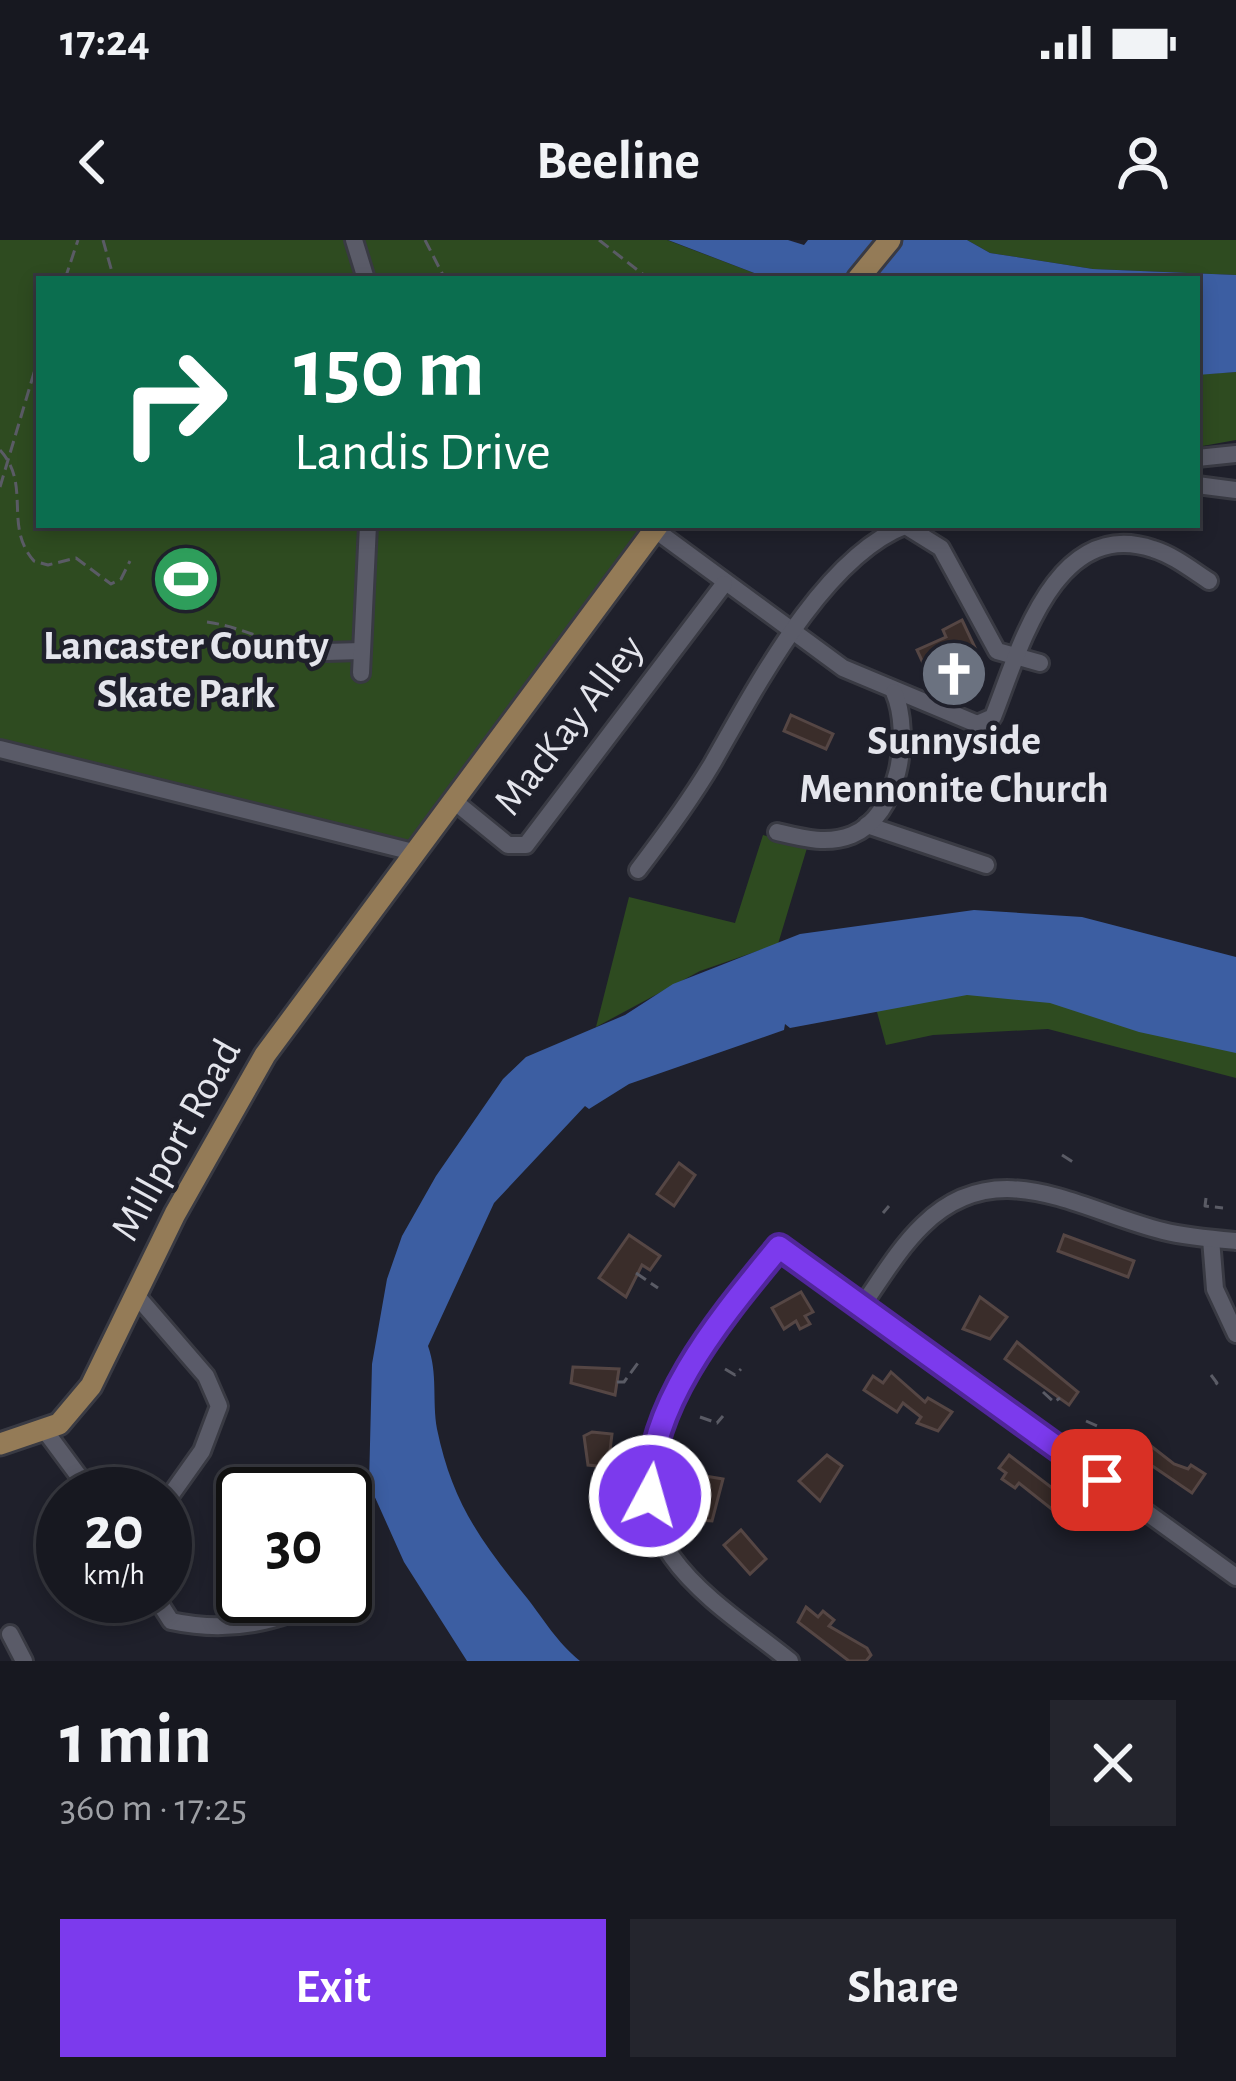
<!DOCTYPE html>
<html lang="en">
<head>
<meta charset="utf-8">
<style>
  body { margin:0; font-family:"Alegreya Sans",sans-serif; background:#24252d; color:#f1f3f6; height:100vh; display:flex; flex-direction:column; font-size:45px; white-space:nowrap }
  * { box-sizing:border-box; margin:0 }
  p { font-size:39px; color:#9ea0a5 }
  .icon { flex:none; width:66px; height:66px; fill:none; stroke:currentColor; stroke-width:2; stroke-linecap:round; stroke-linejoin:round }
  .map { position:relative; height:1421px; overflow:hidden }
  .panel { display:flex; flex-direction:column; background:#171820; flex:1 }
  .panel>* { flex:none }
  .banner { position:absolute; left:36px; top:36px; width:1164px; height:252px; border-radius:0px; box-shadow:0 6px 18px #0003,0 0 0 3px #36373e; background:#0b6e4f; color:#fff; overflow:hidden }
  .speed { position:absolute; left:36px; top:1227px; display:flex; gap:24px; font-size:60px; font-weight:700; text-align:center }
  .speed>* { display:grid; place-content:center; width:156px; height:156px; border-radius:50%; background:#171820; box-shadow:0 6px 18px #0003,0 0 0 3px #36373e; line-height:1 }
  .speed small { font-size:30px; font-weight:400 }
  .speed .limit { border:6px solid #111; border-radius:18px; background:#fff; color:#111 }
  .pin { position:absolute; display:grid; place-items:center; width:102px; height:102px; color:#fff; margin:-51px; border-radius:24px; box-shadow:0 6px 18px #0006 }
  .me { position:absolute; width:132px; margin:-66px; rotate:6deg; stroke-linejoin:round; filter:drop-shadow(0 0 9px #0008) }
  .turn { display:flex; align-items:center; gap:42px; height:252px; padding:0 60px; font-size:54px }
  .turn .icon { width:156px; height:156px; stroke-width:2.5 }
  .turn b { display:block; font-size:84px; line-height:102px }
  .round { display:grid; place-items:center; flex:none; width:126px; height:126px; border-radius:0px; background:#24252d }
  .headline { display:flex; align-items:center; justify-content:space-between; height:204px; padding:0 60px }
  h1 { font-size:72px; font-weight:600; line-height:90px }
  .button { display:flex; gap:24px; margin-top:auto; padding:24px 60px }
  .button a { flex:1; height:138px; border-radius:0px; background:#7c3aed; color:#fff; font-size:48px; font-weight:600; line-height:138px; text-align:center }
  .button a+a { background:#24252d; color:#f1f3f6 }
  .status { display:flex; justify-content:space-between; align-items:center; height:84px; padding:0 60px; background:#171820; direction:ltr }
  .status svg { height:33px; fill:currentColor }
  header { display:flex; justify-content:space-between; align-items:center; height:156px; padding:0 60px; background:#171820; font-size:54px; font-weight:600 }
  .map>svg:first-child { display:block }
</style>
</head>
<body>
<div class="status"><b>17:24</b><svg viewBox="0 0 49 12"><path d="M0 12V9h3v3zM5 12V6h3v6zM10 12V3h3v9zM15 12V0h3v12zM26 1h20v11H26zM47 4h2v5h-2z"/></svg></div>
<header><svg class="icon" aria-label="back" viewBox="0 0 24 24"><path d="M15 5l-7 7 7 7"/></svg>Beeline<svg class="icon" aria-label="person" viewBox="0 0 24 24"><circle cx="12" cy="8" r="4"/><path d="M4 21q1-7 8-7t8 7"/></svg></header>
<div class="map">
<svg width="1236" height="1421" viewBox="0 0 1236 1421">
  <rect width="100%" height="100%" fill="#1f202b"/>
  <g fill="#2e4b20">
    <path d="M 0,0 L 667,0 L 770,39 L 39,39 L 39,285 L 648,285 L 415,602 L 0,502 Z"/>
    <path d="M 967,0 L 1236,0 L 1236,35 L 1093,29 L 990,13 Z"/>
    <path d="M 1236,132 L 1236,200 L 1197,207 L 1203,134 Z"/>
    <path d="M 763,595 L 807,608 L 778,704 L 700,731 L 596,787 L 629,657 L 735,683 Z"/>
    <path d="M 919,741 L 1236,784 L 1236,838 L 1048,789 L 933,795 L 886,805 L 871,750 Z"/>
  </g>
  <g fill="#3c5ea2">
    <path d="M 668,0 L 788,0 L 804,5 L 808,0 L 967,0 L 990,13 L 1093,29 L 1236,35 L 1236,132 L 1197,135 L 1197,39 L 770,39 Z"/>
    <path d="M 974,670 L 1082,677 L 1236,717 L 1236,813 L 1139,792 L 1050,763 L 967,755 L 790,788 L 785,784 L 784,790 L 629,844 L 589,869 L 585,866 L 494,963 L 428,1106 C 438,1134 432,1160 437,1189 C 452,1262 481,1302 527,1358 C 545,1381 556,1401 580,1421 L 467,1421 L 404,1322 L 369,1244 L 372,1124 L 387,1039 L 402,996 L 436,936 L 503,839 L 526,817 L 625,775 L 673,744 L 800,694 Z"/>
  </g>
  <g fill="#3a2d2a" stroke="#554644" stroke-width="3">
    <path d="M 962,380 L 978,414 L 943,431 L 948,443 L 935,449 L 917,410 L 946,397 L 943,390 Z"/>
    <path d="M 791,475 L 833,494 L 826,509 L 784,491 Z"/>
    <path d="M 679,923 L 695,935 L 674,966 L 657,954 Z"/>
    <path d="M 629,995 L 660,1016 L 650,1030 L 642,1025 L 626,1057 L 599,1038 Z"/>
    <path d="M 1064,995 L 1134,1021 L 1128,1037 L 1058,1011 Z"/>
    <path d="M 801,1052 L 813,1072 L 805,1076 L 810,1084 L 800,1089 L 796,1081 L 784,1089 L 772,1068 Z"/>
    <path d="M 980,1057 L 1007,1077 L 990,1099 L 963,1089 Z"/>
    <path d="M 1017,1102 L 1078,1152 L 1069,1165 L 1005,1119 Z"/>
    <path d="M 573,1127 L 619,1129 L 615,1155 L 571,1143 Z"/>
    <path d="M 891,1132 L 925,1162 L 928,1158 L 952,1172 L 938,1191 L 917,1183 L 921,1177 L 903,1163 L 897,1172 L 864,1150 L 873,1136 L 883,1143 Z"/>
    <path d="M 592,1192 L 612,1194 L 608,1227 L 588,1225 L 584,1196 Z"/>
    <path d="M 1133,1192 L 1174,1224 L 1188,1229 L 1191,1225 L 1205,1234 L 1192,1253 L 1123,1206 Z"/>
    <path d="M 827,1215 L 842,1226 L 820,1261 L 799,1241 Z"/>
    <path d="M 1009,1215 L 1068,1260 L 1058,1274 L 1019,1243 L 1015,1248 L 1002,1239 L 1006,1233 L 999,1228 Z"/>
    <path d="M 699,1235 L 723,1239 L 712,1281 L 699,1280 Z"/>
    <path d="M 741,1290 L 766,1319 L 750,1334 L 724,1305 Z"/>
    <path d="M 806,1367 L 818,1377 L 823,1371 L 834,1380 L 829,1386 L 867,1408 L 871,1415 L 866,1421 L 849,1421 L 798,1382 Z"/>
  </g>
  <g fill="none" stroke-linecap="round" stroke-linejoin="round">
    <defs>
      <g id="minor">
        <path d="M 354,0 L 366,39"/>
        <path d="M 1197,218 L 1236,214"/>
        <path d="M 1197,245 L 1236,250"/>
        <path d="M 904,285 L 941,308 L 997,411 L 1040,423"/>
        <path d="M 654,289 L 843,428 L 977,484 L 993,477 C 1019,412 1054,276 1153,309 C 1173,315 1192,330 1209,341"/>
        <path d="M 326,412 L 361,411"/>
        <path d="M 361,433 L 368,285"/>
        <path d="M 0,509 L 417,613"/>
        <path d="M 454,561 L 508,605 L 526,605 L 724,344"/>
        <path d="M 867,585 L 986,625"/>
        <path d="M 777,592 C 802,598 827,605 852,595 C 899,576 912,494 894,452"/>
        <path d="M 638,630 C 664,596 690,561 712,524 C 754,451 823,316 907,285"/>
        <path d="M 1211,999 L 1215,1049 L 1236,1094"/>
        <path d="M 136,1055 L 206,1136 L 219,1166 L 202,1211 L 165,1263"/>
        <path d="M 862,1066 C 881,1039 899,1008 923,985 C 998,911 1081,971 1163,991 C 1187,997 1212,999 1236,1001"/>
        <path d="M 46,1192 L 92,1254"/>
        <path d="M 155,1356 L 171,1381 C 230,1394 278,1382 332,1356"/>
        <path d="M 10,1394 L 24,1421"/>
        <path d="M 790,1421 C 752,1390 701,1358 672,1317 C 603,1218 717,1081 779,1007 L 1236,1337"/>
      </g>
      <g id="major">
        <path d="M 858,39 L 890,0"/>
        <path d="M 0,1204 L 59,1184 L 91,1146 L 175,974 L 265,815 L 658,285"/>
      </g>
    </defs>
    <use href="#minor" stroke="#393a43" stroke-width="22"/>
    <use href="#major" stroke="#393a43" stroke-width="27"/>
    <g stroke="#5a5b65" stroke-width="3" stroke-dasharray="12 6" stroke-linecap="butt">
      <path d="M 103,0 L 114,39"/>
      <path d="M 425,0 L 445,39"/>
      <path d="M 599,0 L 649,39"/>
      <path d="M 65,39 L 78,0"/>
      <path d="M 0,210 C 32,245 3,286 34,321 L 48,325 L 76,318 L 111,344 L 121,339 L 130,321"/>
      <path d="M 0,247 L 39,116"/>
      <path d="M 207,382 C 248,388 272,406 312,411"/>
      <path d="M 1062,915 L 1073,922"/>
      <path d="M 1206,958 L 1205,966 L 1223,968"/>
      <path d="M 883,973 L 889,966"/>
      <path d="M 636,1033 L 658,1048"/>
      <path d="M 725,1129 L 735,1135 L 741,1129"/>
      <path d="M 1211,1135 L 1217,1143 L 1213,1146"/>
      <path d="M 617,1142 L 624,1142 L 638,1123"/>
      <path d="M 1043,1152 L 1054,1162 L 1060,1158"/>
      <path d="M 700,1177 L 717,1183 L 723,1176"/>
      <path d="M 1086,1181 L 1097,1186"/>
      <path d="M 1131,1212 L 1148,1227"/>
    </g>
    <use href="#minor" stroke="#5a5b68" stroke-width="16"/>
    <use href="#major" stroke="#947b57" stroke-width="21"/>
  </g>
  <g fill="none" stroke-linecap="round" stroke-linejoin="round">
    <defs>
      <path id="route" d="M 650,1256 C 645,1165 725,1073 779,1007 L 1102,1240"/>
    </defs>
    <use href="#route" stroke="#51269a" stroke-width="30"/>
    <use href="#route" stroke="#7c3aed" stroke-width="21"/>
  </g>
  <defs>
    <symbol id="stadium-disc" viewBox="-11 -11 22 22"><circle r="9.5" fill="#2e9e5b" stroke="#1f202b"/><path d="M0-5a6.5 5 0 1 0 0 10a6.5 5 0 1 0 0-10ZM-3.5-1.8h7v3.6h-7Z" fill="#fff"/></symbol>
    <symbol id="church-disc" viewBox="-11 -11 22 22"><circle r="9.5" fill="#6b7280" stroke="#1f202b"/><path d="M-1.2-6h2.4v3.5h3.3v2.4h-3.3V6h-2.4V-.1h-3.3v-2.4h3.3Z" fill="#fff"/></symbol>
  </defs>
  <g fill-rule="evenodd">
    <use href="#stadium-disc" x="148" y="301" width="76" height="76"/>
    <use href="#church-disc" x="916" y="396" width="76" height="76"/>
  </g>
  <g text-anchor="middle" dominant-baseline="central" stroke-width="9" stroke-linejoin="round" paint-order="stroke">
    <g font-size="42" font-weight="bold" fill="#e4e5ec" stroke="#1f202b">
      <text x="186" y="406">Lancaster County<tspan x="186" dy="48">Skate Park</tspan></text>
      <text x="954" y="501">Sunnyside<tspan x="954" dy="48">Mennonite Church</tspan></text>
    </g>
    <g font-size="42" fill="#e4e5ec" stroke="#1f202b">
      <text transform="translate(569 485) rotate(-52)">MacKay Alley</text>
      <text transform="translate(176 900) rotate(-61)">Millport Road</text>
    </g>
  </g>
</svg>
<div class="speed"><div>20<small>km/h</small></div><div class="limit">30</div></div>
<div class="pin" style="left:1102px;top:1240px;background:#d93025"><svg class="icon" aria-label="arrive" viewBox="0 0 24 24"><path d="M6 21V4h12l-3 4 3 4H6"/></svg></div>
<svg class="me" style="left:650px;top:1256px" viewBox="-20 -20 40 40"><circle r="17" fill="#7c3aed" stroke="#fff" stroke-width="3"/><path d="M0-11L8 9 0 5-8 9z" fill="#fff"/></svg>
<div class="banner">
<div class="turn"><svg class="icon" aria-label="right" viewBox="0 0 24 24"><path d="M7 20v-9h11M14 6l5 5-5 5"/></svg><div><b>150 m</b>Landis Drive</div></div>
</div>
</div>
<section class="panel">
<div class="headline"><div><h1>1 min</h1><p>360 m · 17:25</p></div><a class="round"><svg class="icon" aria-label="close" viewBox="0 0 24 24"><path d="M6 6l12 12M18 6L6 18"/></svg></a></div>
<div class="button"><a>Exit</a><a>Share</a></div>
</section>
</body>
</html>
